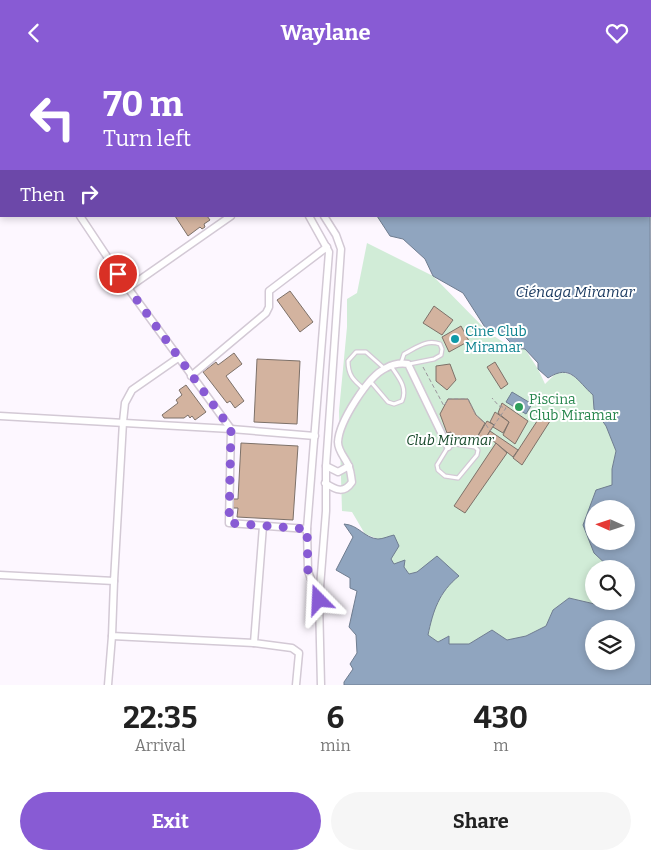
<!DOCTYPE html>
<html lang="en">
<head>
<meta charset="utf-8">
<style>
  body { margin:0; font-family:Bitter,serif; background:#f6f6f6; color:#222; height:100vh; display:flex; flex-direction:column; font-size:19px; white-space:nowrap }
  * { box-sizing:border-box; margin:0 }
  p { font-size:16px; color:#767676 }
  .icon { flex:none; width:28px; height:28px; fill:none; stroke:currentColor; stroke-width:2; stroke-linecap:round; stroke-linejoin:round }
  .map { position:relative; height:620px; overflow:hidden }
  .details { display:flex; flex-direction:column; background:#fff; flex:1 }
  .details>* { flex:none }
  .hud { position:absolute; left:0px; top:0px; width:651px; height:152px; box-shadow:0 2px 8px #0003; background:#885bd4; color:#fff; overflow:hidden }
  .needle { width:32px; rotate:273deg }
  .buttons { position:absolute; left:585px; top:435px; display:grid; gap:10px }
  .buttons a { display:grid; place-items:center; width:50px; height:50px; border-radius:50%; background:#fff; box-shadow:0 2px 8px #0003; font-size:25px }
  .pin { position:absolute; display:grid; place-items:center; width:42px; height:42px; color:#fff; margin:-21px; border:2px solid #fff; border-radius:50%; box-shadow:0 1px 5px #0007 }
  .me { position:absolute; width:55px; margin:-28px; rotate:339deg; stroke-linejoin:round; filter:drop-shadow(0 0 4px #0008) }
  .turn { display:flex; align-items:center; gap:18px; height:105px; padding:0 20px; font-size:22px }
  .turn .icon { width:65px; height:65px; stroke-width:2.5 }
  .turn b { display:block; font-size:35px; line-height:42px }
  .then { display:flex; align-items:center; height:48px; padding:0 20px; background:#0003; gap:10px; font-size:19px }
  .eta { display:flex; justify-content:space-evenly; align-items:center; height:85px; text-align:center }
  .eta b { font-size:30px; font-weight:700; line-height:35px }
  .button { display:flex; gap:10px; margin-top:auto; padding:10px 20px }
  .button a { flex:1; height:58px; border-radius:30px; background:#885bd4; color:#fff; font-size:20px; font-weight:700; line-height:58px; text-align:center }
  .button a+a { background:#f6f6f6; color:#222 }
  header { display:flex; justify-content:space-between; align-items:center; height:65px; padding:0 20px; background:#885bd4; color:#fff; font-size:22px; font-weight:700 }
  .map>svg:first-child { display:block }
</style>
</head>
<body>
<header><svg class="icon" aria-label="back" viewBox="0 0 24 24"><path d="M15 5l-7 7 7 7"/></svg>Waylane<svg class="icon" aria-label="heart" viewBox="0 0 24 24"><path d="M12 20l-8-8c-3-5 5-10 8-4 3-6 11-1 8 4z"/></svg></header>
<div class="map">
<svg width="651" height="620" viewBox="0 0 651 620">
  <rect width="100%" height="100%" fill="#fdf7ff"/>
  <path fill="#d1ecd7" d="M 367,178 L 433,211 L 488,267 L 512,283 L 525,284 L 538,304 L 545,319 L 557,307 C 577,308 580,318 593,330 L 594,344 L 606,361 L 616,386 L 612,404 L 612,421 L 596,426 L 584,460 L 594,488 L 611,504 L 594,504 L 594,536 L 614,536 L 613,538 L 599,540 L 569,533 L 553,545 L 546,561 L 526,571 L 507,575 L 492,565 L 469,579 L 449,579 L 448,571 L 438,577 L 428,570 L 433,546 L 448,520 L 459,511 L 417,507 L 409,509 L 404,502 L 394,499 L 378,474 L 365,469 L 352,447 L 342,446 L 339,346 L 347,262 L 347,234 L 357,228 Z"/>
  <g fill="#90a5bf" stroke="#6f7d90" fill-rule="evenodd">
    <path d="M 302,0 L 532,0 L 539,1 L 303,1 Z"/>
    <path d="M 650,82 L 651,620 L 344,620 L 344,617 L 353,604 L 350,599 L 357,588 L 356,570 L 349,562 L 357,526 L 350,523 L 350,513 L 336,505 L 353,472 L 344,459 C 359,460 364,473 378,474 C 383,474 389,471 394,470 L 399,481 L 391,494 L 394,499 L 405,495 L 404,502 L 409,509 L 417,507 L 437,491 L 459,511 C 439,527 433,546 428,570 L 438,577 L 449,571 L 449,579 L 469,579 L 492,565 L 507,575 L 526,571 L 546,561 L 553,545 L 569,533 L 599,540 L 613,538 L 614,536 L 626,536 L 626,504 L 611,504 L 594,488 L 583,460 L 596,425 L 612,420 L 612,404 L 616,386 L 606,361 L 594,344 L 593,330 C 577,316 571,298 548,313 L 538,304 L 538,298 L 525,284 L 512,283 L 510,277 L 499,266 L 488,267 L 463,228 L 433,211 L 425,194 L 403,174 L 390,171 L 377,151 L 650,151 ZM 594,444 L 626,444 L 626,476 L 594,476 ZM 594,564 L 626,564 L 626,596 L 594,596 Z"/>
    <path d="M 512,327 L 532,339 L 526,349 L 506,337 Z"/>
  </g>
  <g fill="#d3b39f" stroke="#7d7169">
    <path d="M 175,151 L 207,151 L 210,155 L 204,159 L 205,162 L 202,164 L 200,162 L 188,171 Z"/>
    <path d="M 290,226 L 313,257 L 300,267 L 277,235 Z"/>
    <path d="M 434,241 L 453,255 L 442,270 L 423,258 Z"/>
    <path d="M 461,261 L 469,276 L 449,287 L 442,272 Z"/>
    <path d="M 234,288 L 242,299 L 226,311 L 244,336 L 235,343 L 230,336 L 227,338 L 203,307 L 216,297 L 218,300 Z"/>
    <path d="M 257,294 L 300,296 L 297,359 L 254,357 Z"/>
    <path d="M 495,297 L 508,319 L 501,324 L 487,302 Z"/>
    <path d="M 450,299 L 456,315 L 447,325 L 436,316 L 436,301 Z"/>
    <path d="M 186,320 L 206,347 L 195,355 L 192,351 L 190,353 L 188,350 L 184,353 L 164,353 L 162,350 L 178,338 L 176,335 L 182,330 L 179,325 Z"/>
    <path d="M 448,334 L 468,334 L 476,350 L 485,358 L 476,374 L 452,373 L 451,367 L 447,368 L 440,349 Z"/>
    <path d="M 502,338 L 528,356 L 515,379 L 503,370 L 509,357 L 498,348 Z"/>
    <path d="M 495,347 L 509,357 L 503,368 L 493,362 L 494,360 L 490,357 Z"/>
    <path d="M 543,347 L 552,353 L 522,400 L 513,393 Z"/>
    <path d="M 487,356 L 494,360 L 484,375 L 478,371 Z"/>
    <path d="M 490,366 L 518,385 L 513,392 L 487,371 Z"/>
    <path d="M 241,378 L 298,381 L 293,455 L 237,452 L 238,443 L 233,443 L 233,434 L 238,434 Z"/>
    <path d="M 496,378 L 507,388 L 465,448 L 454,441 Z"/>
  </g>
  <g fill="none" stroke-linecap="round" stroke-linejoin="round">
    <defs>
      <g id="lane">
        <path d="M 401,298 L 404,289 C 416,283 426,274 440,279 L 442,284 L 441,290 L 434,294 L 409,299"/>
        <path d="M 371,317 L 388,337 L 394,339 L 402,336 C 408,322 398,312 391,301"/>
        <path d="M 364,324 C 353,315 348,310 348,296 L 356,287 L 366,287 L 384,303"/>
        <path d="M 455,379 L 475,382 L 478,385 L 477,390 L 458,413 L 445,411 L 438,405 L 437,400 L 448,382 Z"/>
      </g>
      <g id="street">
        <path d="M 131,0 L 133,1"/>
        <path d="M 216,0 L 217,1"/>
        <path d="M 230,0 L 230,1"/>
        <path d="M 88,1 L 89,0"/>
        <path d="M 0,42 L 1,44"/>
        <path d="M 0,147 L 1,146"/>
        <path d="M 80,151 L 128,223 L 231,364 L 229,458 L 307,464"/>
        <path d="M 309,151 L 329,187 L 307,464 L 308,506 L 317,531"/>
        <path d="M 128,223 L 231,151"/>
        <path d="M 191,311 L 266,248 L 269,242 L 269,226 L 327,182"/>
        <path d="M 0,351 L 231,364 L 315,371"/>
        <path d="M 326,401 L 338,407 L 349,401"/>
        <path d="M 325,418 C 336,425 344,429 352,417 C 351,412 351,407 349,402 C 346,393 338,387 338,377 C 339,357 368,311 386,303 C 393,299 401,298 408,299 L 448,382"/>
        <path d="M 263,461 L 254,578 L 292,583 L 299,588 L 296,620"/>
        <path d="M 0,510 L 114,516 L 123,357 L 125,338 L 132,325 L 178,293"/>
        <path d="M 114,516 L 112,571 L 254,578"/>
        <path d="M 108,620 L 112,571"/>
        <path d="M 321,620 L 319,535 L 326,446 L 326,401 L 341,184 L 336,170 L 324,151"/>
      </g>
    </defs>
    <use href="#lane" stroke="#d3c9d5" stroke-width="5.5"/>
    <use href="#street" stroke="#d3c9d5" stroke-width="9"/>
    <path stroke="#9a959c" stroke-width="1" stroke-dasharray="4 2.5" stroke-linecap="butt" d="M 423,302 L 444,341 L 448,334 L 468,334 L 476,350 L 485,358 L 490,366 L 506,343 L 499,341 L 492,333"/>
    <use href="#lane" stroke="#fff" stroke-width="3"/>
    <use href="#street" stroke="#fff" stroke-width="6"/>
  </g>
  <g fill="none" stroke-linecap="round" stroke-linejoin="round">
    <path stroke="#885bd4" stroke-width="9" stroke-dasharray="0 16.2" d="M 118,209 L 231,364 L 229,458 L 307,464 L 308,506 L 319,535"/>
  </g>
  <circle fill="#0f9aa8" stroke="#fff" stroke-width="2" cx="455" cy="274" r="5"/>
  <circle fill="#2e9e5b" stroke="#fff" stroke-width="2" cx="519" cy="342" r="5"/>
  <g text-anchor="middle" dominant-baseline="central" stroke-width="4" stroke-linejoin="round" paint-order="stroke">
    <g font-size="14" fill="#0d838f" stroke="#fff" text-anchor="start">
      <text x="465" y="266">Cine Club<tspan x="465" dy="16">Miramar</tspan></text>
    </g>
    <g font-size="14" fill="#27864d" stroke="#fff" text-anchor="start">
      <text x="529" y="334">Piscina<tspan x="529" dy="16">Club Miramar</tspan></text>
    </g>
    <g font-size="14" font-style="italic" fill="#17492a" stroke="#fff">
      <text x="450" y="375">Club Miramar</text>
    </g>
    <g font-size="15" font-style="italic" fill="#1d3c62" stroke="#fff">
      <text x="575" y="227">Ciénaga Miramar</text>
    </g>
  </g>
</svg>
<div class="buttons">
<a><svg class="needle" viewBox="-14 -14 28 28"><path d="M0-13l5 13h-10z" fill="#e53935"/><path d="M0 13l5-13h-10z" fill="#767676"/></svg></a>
<a><svg class="icon" aria-label="search" viewBox="0 0 24 24"><circle cx="10" cy="10" r="6"/><path d="M15 15l6 6"/></svg></a>
<a><svg class="icon" aria-label="layers" viewBox="0 0 24 24"><path d="M12 4l9 5-9 5-9-5zM3 14l9 5 9-5"/></svg></a>
</div>
<div class="pin" style="left:118px;top:209px;background:#d93025"><svg class="icon" aria-label="arrive" viewBox="0 0 24 24"><path d="M6 21V4h12l-3 4 3 4H6"/></svg></div>
<svg class="me" style="left:319px;top:535px" viewBox="-20 -20 40 40"><path d="M0-17L14 15 0 8-14 15z" fill="#885bd4" stroke="#fff" stroke-width="4"/></svg>
<div class="hud">
<div class="turn"><svg class="icon" aria-label="left" viewBox="0 0 24 24"><path d="M17 20v-9H6M10 6l-5 5 5 5"/></svg><div><b>70 m</b>Turn left</div></div>
<div class="then">Then<svg class="icon" aria-label="right" viewBox="0 0 24 24"><path d="M7 20v-9h11M14 6l5 5-5 5"/></svg></div>
</div>
</div>
<section class="details">
<div class="eta">
<div><b>22:35</b><p>Arrival</p></div>
<div><b>6</b><p>min</p></div>
<div><b>430</b><p>m</p></div>
</div>
<div class="button"><a>Exit</a><a>Share</a></div>
</section>
</body>
</html>
